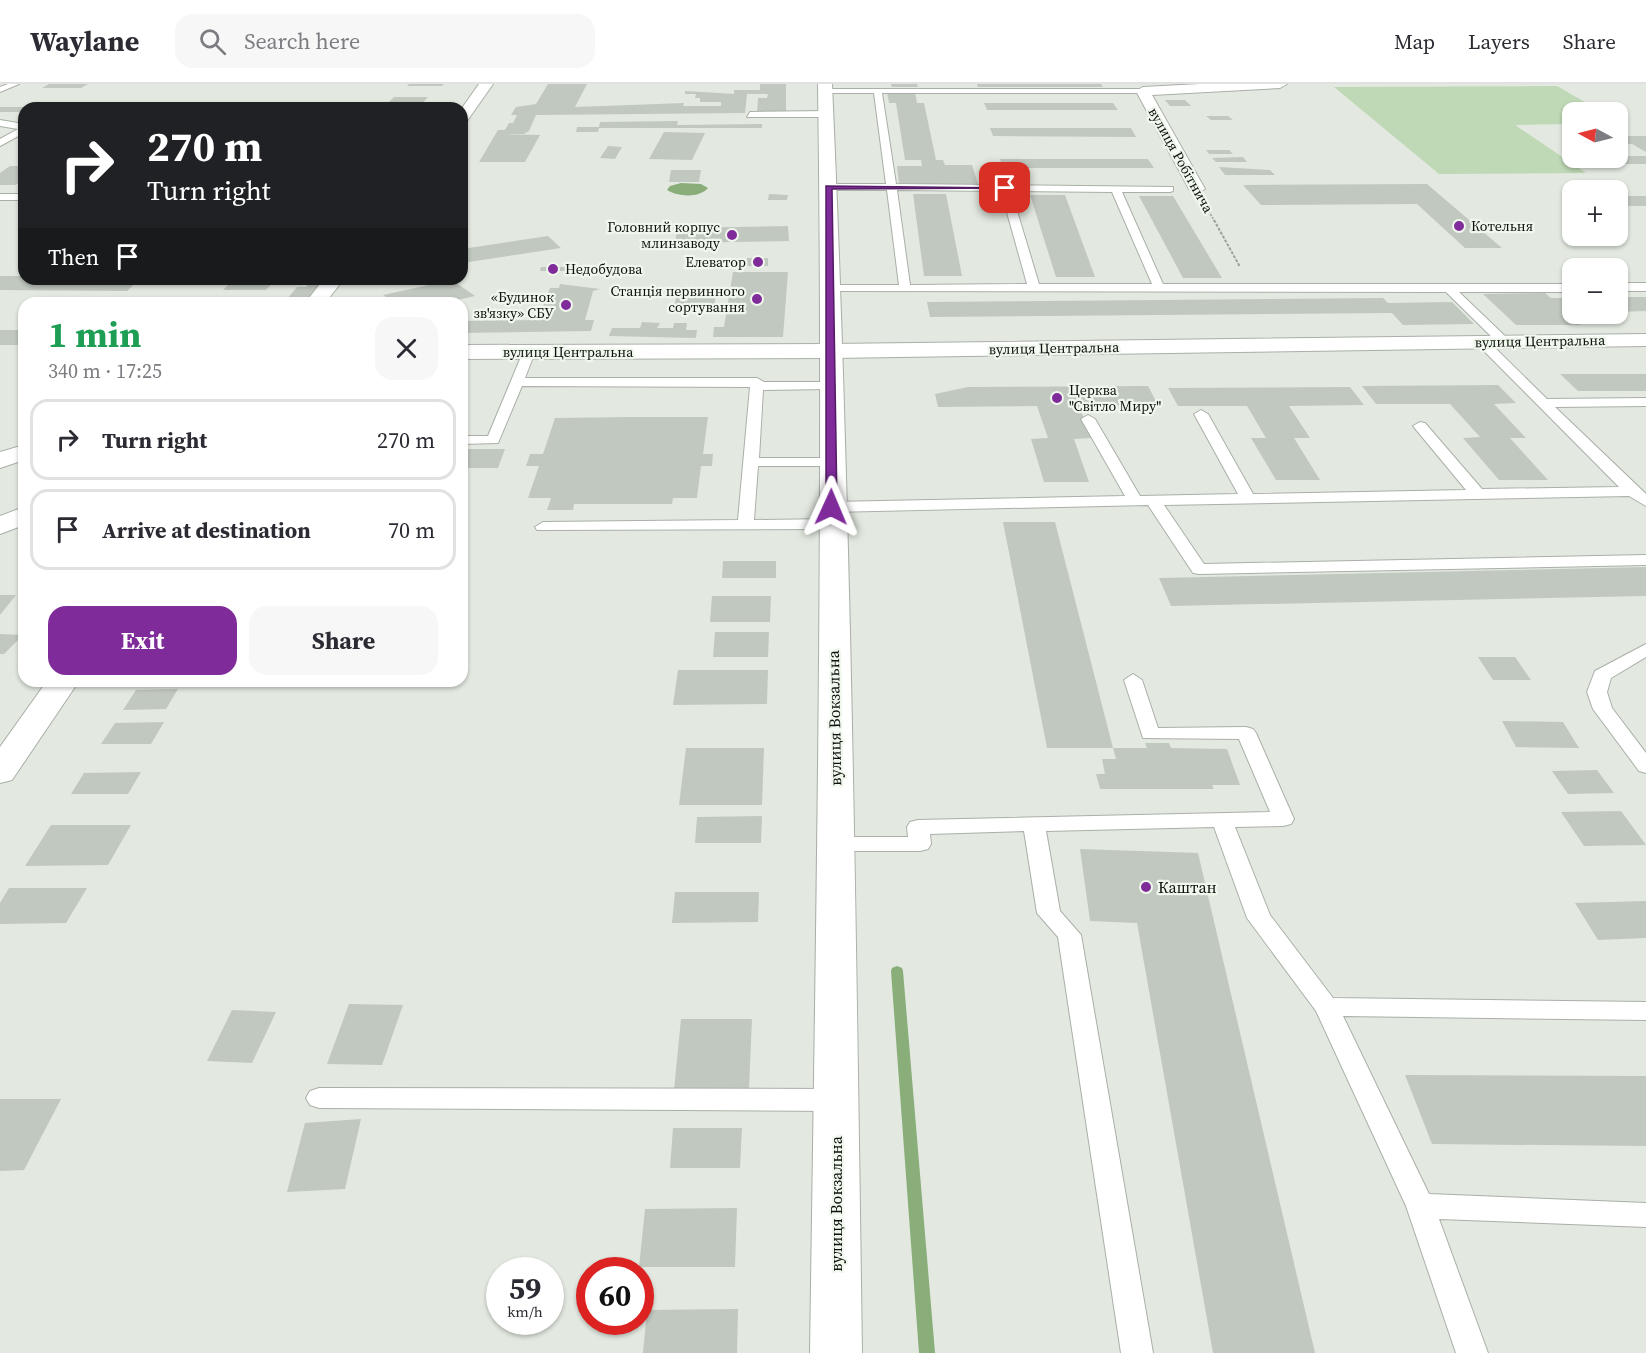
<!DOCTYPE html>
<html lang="en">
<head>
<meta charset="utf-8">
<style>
  body { margin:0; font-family:"Source Serif 4",serif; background:#f7f7f7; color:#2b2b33; height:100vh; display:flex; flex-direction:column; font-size:22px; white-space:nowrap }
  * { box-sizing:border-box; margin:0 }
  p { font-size:20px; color:#7c7c81 }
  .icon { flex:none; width:33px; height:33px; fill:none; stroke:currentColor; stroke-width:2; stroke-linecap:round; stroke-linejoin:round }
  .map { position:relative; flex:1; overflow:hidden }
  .details { position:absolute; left:18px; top:213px; width:450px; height:390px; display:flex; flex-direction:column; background:#fff; border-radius:18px; box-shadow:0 2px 4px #0004 }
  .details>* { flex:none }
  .top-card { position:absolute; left:18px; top:18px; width:450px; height:183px; border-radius:18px; box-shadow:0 2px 4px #0004; background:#202124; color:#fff; overflow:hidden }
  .needle { width:39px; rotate:277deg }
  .fabs { position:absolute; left:1562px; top:18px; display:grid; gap:12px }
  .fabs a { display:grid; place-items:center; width:66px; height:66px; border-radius:12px; background:#fff; box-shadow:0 2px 4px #0004; font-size:30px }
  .speed { position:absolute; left:486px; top:1173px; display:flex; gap:12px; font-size:30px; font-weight:700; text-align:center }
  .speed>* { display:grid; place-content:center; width:78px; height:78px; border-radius:50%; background:#fff; box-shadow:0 2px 4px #0004; line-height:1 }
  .speed small { font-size:15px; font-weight:400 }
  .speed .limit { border:9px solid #d22; background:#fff; color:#111 }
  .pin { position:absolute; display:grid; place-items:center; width:51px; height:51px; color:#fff; margin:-26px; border-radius:12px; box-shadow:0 3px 9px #0006 }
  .me { position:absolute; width:66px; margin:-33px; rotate:1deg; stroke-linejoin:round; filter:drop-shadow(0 0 4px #0008) }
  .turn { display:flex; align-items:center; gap:21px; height:126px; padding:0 30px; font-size:27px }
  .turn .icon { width:78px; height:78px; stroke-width:2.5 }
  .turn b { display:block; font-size:42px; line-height:51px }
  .then { display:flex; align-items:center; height:57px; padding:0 30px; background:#0003; gap:12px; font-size:22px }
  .round { display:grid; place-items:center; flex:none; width:63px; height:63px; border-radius:18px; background:#f7f7f7 }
  .headline { display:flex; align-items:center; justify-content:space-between; height:102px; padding:0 30px }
  h1 { font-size:36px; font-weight:700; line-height:45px; color:#1e9e55 }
  .action { display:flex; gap:12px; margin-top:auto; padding:12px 30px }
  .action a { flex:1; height:69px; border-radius:18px; background:#7f2b9a; color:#fff; font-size:24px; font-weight:700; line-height:69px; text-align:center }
  .action a+a { background:#f7f7f7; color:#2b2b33 }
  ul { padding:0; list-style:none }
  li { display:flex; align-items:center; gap:18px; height:81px; margin:0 12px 9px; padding:0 18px; border:3px solid #e1e1e2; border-radius:18px }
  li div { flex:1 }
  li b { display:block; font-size:22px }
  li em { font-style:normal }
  header { display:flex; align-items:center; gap:36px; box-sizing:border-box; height:84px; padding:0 30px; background:#fff; border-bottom:2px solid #e1e1e2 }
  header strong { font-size:28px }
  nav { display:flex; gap:33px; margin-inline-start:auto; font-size:21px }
  .search { width:420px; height:54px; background:#f7f7f7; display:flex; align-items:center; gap:15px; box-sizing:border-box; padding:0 21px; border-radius:18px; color:#7c7c81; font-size:22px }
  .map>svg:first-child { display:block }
</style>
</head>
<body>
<header>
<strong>Waylane</strong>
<div class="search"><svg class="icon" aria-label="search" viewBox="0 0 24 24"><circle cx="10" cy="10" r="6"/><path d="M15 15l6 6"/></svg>Search here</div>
<nav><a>Map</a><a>Layers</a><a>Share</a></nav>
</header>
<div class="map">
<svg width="1646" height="1269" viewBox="0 0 1646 1269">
  <rect width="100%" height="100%" fill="#e3e9e0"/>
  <path fill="#bfd8b5" d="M 1557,2 L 1602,28 L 1572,28 L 1572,40 L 1515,41 L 1586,89 L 1439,90 L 1334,3 Z"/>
  <path fill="#89ae79" d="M 681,99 L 701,100 L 708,104 C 700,114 678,113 667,106 L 670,102 Z"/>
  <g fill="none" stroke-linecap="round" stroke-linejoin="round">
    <path fill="#89ae79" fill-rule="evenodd" d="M 897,882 L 902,884 L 903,887 L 935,1269 L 919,1269 L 891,887 L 892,884 Z"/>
  </g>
  <g fill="#c1c8bf">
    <path d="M 49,0 L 88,0 L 81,4 L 42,4 Z"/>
    <path d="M 409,0 L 444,0 L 442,2 L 407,2 Z"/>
    <path d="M 548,0 L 587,0 L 575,23 L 684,19 L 683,22 L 721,22 L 721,18 L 700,18 L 700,14 L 695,14 L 696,10 L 685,10 L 685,7 L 734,10 L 734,6 L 760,6 L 760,0 L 786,0 L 786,29 L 757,29 L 758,14 L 767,14 L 768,10 L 747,10 L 745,29 L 536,31 L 529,47 L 524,50 L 501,50 L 540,51 L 525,78 L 479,78 L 498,46 L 505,46 L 509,39 L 513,39 L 517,31 L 511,31 L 516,23 L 536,20 Z"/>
    <path d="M 891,0 L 917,0 L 918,3 L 892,3 Z"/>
    <path d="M 977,0 L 1101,0 L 1103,3 L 978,3 Z"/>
    <path d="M 887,8 L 915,8 L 917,19 L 924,19 L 936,76 L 943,76 L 945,81 L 972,81 L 978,100 L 899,100 L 897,82 L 922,82 L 921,76 L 905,76 L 896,19 L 889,19 Z"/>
    <path d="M 394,13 L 428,13 L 418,24 L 383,24 Z"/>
    <path d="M 1165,16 L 1185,16 L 1191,22 L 1170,22 Z"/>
    <path d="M 984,19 L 1113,19 L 1118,26 L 987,26 Z"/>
    <rect x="0" y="23" width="24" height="5"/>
    <path d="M 1206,32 L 1228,32 L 1233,36 L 1211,36 Z"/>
    <path d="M 678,37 L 677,41 L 762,40 L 762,44 L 599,44 L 598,48 L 576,48 L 577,43 L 599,43 L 600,38 Z"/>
    <path d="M 990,44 L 1131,44 L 1136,53 L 993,52 Z"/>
    <path d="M 664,48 L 705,49 L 692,76 L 649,75 Z"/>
    <path d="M 1617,52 L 1646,52 L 1646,68 L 1632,60 L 1619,60 Z"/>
    <path d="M 608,62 L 622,63 L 615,75 L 600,74 Z"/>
    <path d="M 1206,66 L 1229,66 L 1233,70 L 1209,70 Z"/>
    <path d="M 1617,72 L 1646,72 L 1646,80 L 1587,80 L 1577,74 Z"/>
    <path d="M 1243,73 L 1247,78 L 1216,78 L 1212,74 Z"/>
    <path d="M 1000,75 L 1148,75 L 1154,84 L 1003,84 Z"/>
    <path d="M 10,82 L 24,82 L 24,97 L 15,101 L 0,101 L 0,89 Z"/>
    <path d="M 1219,83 L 1270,86 L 1275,91 L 1225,91 Z"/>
    <path d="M 671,86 L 701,86 L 699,98 L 669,98 Z"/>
    <path d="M 1427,100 L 1502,164 L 1465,164 L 1417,120 L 1261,121 L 1243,101 Z"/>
    <path d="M 769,110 L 788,111 L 787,116 L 768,116 Z"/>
    <path d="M 913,110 L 946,110 L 962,192 L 924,192 Z"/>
    <path d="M 1030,111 L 1065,111 L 1095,193 L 1056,193 Z"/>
    <path d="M 1139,112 L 1173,112 L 1222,194 L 1183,194 Z"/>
    <rect x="1617" y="112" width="29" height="10"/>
    <path d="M 788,142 L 789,157 L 675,159 L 677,144 Z"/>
    <path d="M 548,152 L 561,164 L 462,179 L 462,165 Z"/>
    <rect x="747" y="174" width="21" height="8"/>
    <path d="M 541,183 L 568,183 L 565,187 L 540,187 Z"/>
    <path d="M 733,188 L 788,188 L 783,253 L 713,253 L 714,243 L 724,243 Z"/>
    <path d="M 0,192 L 24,192 L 24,195 L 140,195 L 127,207 L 0,206 Z"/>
    <path d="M 234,195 L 276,195 L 266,206 L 223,206 Z"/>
    <path d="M 312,195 L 323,195 L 308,215 L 287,215 L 297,203 L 306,203 Z"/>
    <path d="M 452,196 L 475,212 L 444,219 L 394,219 L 383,211 Z"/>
    <path d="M 560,200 L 600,205 L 593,207 L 585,236 L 594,236 L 591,247 L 462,249 L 462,237 L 538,236 L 550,204 L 559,204 Z"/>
    <path d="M 677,209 L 716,209 L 714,224 L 674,224 Z"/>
    <path d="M 1545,209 L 1551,214 L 1572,214 L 1572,228 L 1567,228 L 1581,241 L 1516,241 L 1483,210 Z"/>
    <path d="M 1617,213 L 1646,213 L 1646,227 L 1617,228 Z"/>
    <path d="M 1383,214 L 1388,219 L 1452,218 L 1474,240 L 1403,241 L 1392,229 L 930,233 L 927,218 Z"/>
    <path d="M 642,238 L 660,239 L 657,244 L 673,244 L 674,239 L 687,239 L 686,246 L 697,246 L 696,254 L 609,252 L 612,244 L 640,244 Z"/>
    <rect x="0" y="246" width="24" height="15"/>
    <path d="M 1560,290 L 1646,290 L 1646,307 L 1578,307 Z"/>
    <path d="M 1498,301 L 1516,319 L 1494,320 L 1526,354 L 1510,354 L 1548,396 L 1499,396 L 1463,354 L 1480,353 L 1450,320 L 1376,320 L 1362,302 Z"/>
    <path d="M 1148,302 L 1158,321 L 1079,322 L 1091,354 L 1074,355 L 1089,398 L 1044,398 L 1031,355 L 1048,354 L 1037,322 L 938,323 L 935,310 L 968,303 Z"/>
    <path d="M 1350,303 L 1364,321 L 1289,322 L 1310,354 L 1294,354 L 1320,396 L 1276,396 L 1251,354 L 1266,354 L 1247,322 L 1178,322 L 1168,304 Z"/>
    <path d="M 630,333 L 708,333 L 703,370 L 713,370 L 712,382 L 701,382 L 697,414 L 673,414 L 672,420 L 574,420 L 573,426 L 547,426 L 551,414 L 528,414 L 539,382 L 526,382 L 530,370 L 543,370 L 555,334 Z"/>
    <path d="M 462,365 L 505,365 L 498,384 L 462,384 Z"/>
    <path d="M 1003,438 L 1055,438 L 1113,664 L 1047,664 Z"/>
    <path d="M 723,477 L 776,477 L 776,494 L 722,494 Z"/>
    <path d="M 1646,483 L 1646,512 L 1171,522 L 1159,494 Z"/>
    <path d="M 0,511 L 16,511 L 0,531 Z"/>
    <path d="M 712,512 L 771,512 L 770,538 L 710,538 Z"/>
    <path d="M 715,548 L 769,548 L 768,573 L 713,573 Z"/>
    <path d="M 0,550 L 23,551 L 4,570 L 0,570 Z"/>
    <path d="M 1478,573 L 1515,573 L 1531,596 L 1493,596 Z"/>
    <path d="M 678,586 L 768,586 L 767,620 L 673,621 Z"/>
    <path d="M 178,605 L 166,625 L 123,626 L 136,606 Z"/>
    <path d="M 1502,637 L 1563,638 L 1579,664 L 1516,663 Z"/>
    <path d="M 164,638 L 151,660 L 101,660 L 115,639 Z"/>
    <path d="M 1145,659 L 1169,659 L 1171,664 L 1227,665 L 1240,701 L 1212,701 L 1214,705 L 1100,705 L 1096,690 L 1105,690 L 1102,675 L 1116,675 L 1113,664 L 1147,664 Z"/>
    <path d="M 686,664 L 764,664 L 762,721 L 679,721 Z"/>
    <path d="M 1597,686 L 1614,709 L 1568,710 L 1552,687 Z"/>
    <path d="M 141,688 L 128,710 L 71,710 L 84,689 Z"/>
    <path d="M 1621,727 L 1646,761 L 1584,762 L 1561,728 Z"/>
    <path d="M 762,732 L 761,759 L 695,759 L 697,733 Z"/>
    <path d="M 51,741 L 131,741 L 108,781 L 25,782 Z"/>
    <path d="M 1080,765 L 1198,769 L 1315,1269 L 1213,1269 L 1137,839 L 1090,837 Z"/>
    <path d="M 9,804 L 87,804 L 66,839 L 0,840 L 0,819 Z"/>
    <path d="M 675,808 L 759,808 L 758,838 L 672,839 Z"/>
    <path d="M 1646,817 L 1646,854 L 1598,856 L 1575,819 Z"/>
    <path d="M 349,920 L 403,921 L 382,981 L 327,980 Z"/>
    <path d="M 232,926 L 276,928 L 252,979 L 207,977 Z"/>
    <path d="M 681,935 L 752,935 L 749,1005 L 674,1006 Z"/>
    <path d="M 1405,991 L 1646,992 L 1646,1062 L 1432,1060 Z"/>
    <path d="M 0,1015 L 61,1015 L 24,1086 L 0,1087 Z"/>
    <path d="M 361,1035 L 345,1105 L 287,1108 L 305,1039 Z"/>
    <path d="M 673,1044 L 742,1044 L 740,1084 L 670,1084 Z"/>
    <path d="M 737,1124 L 735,1183 L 639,1183 L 645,1125 Z"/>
    <path d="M 738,1225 L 737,1269 L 643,1269 L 647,1226 Z"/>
  </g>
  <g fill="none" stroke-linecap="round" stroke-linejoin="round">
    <defs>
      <g id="lane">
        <path d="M 8,0 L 19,0 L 0,8 L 0,3 Z"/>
        <path d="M 822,5 L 1146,5 L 1143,9 L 882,9 L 896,100 L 1173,103 L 1173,107 L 1170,108 L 1122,108 L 1163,200 L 1572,200 L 1572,208 L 1459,208 L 1508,255 L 1508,261 L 1500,261 L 1446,208 L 827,207 L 827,203 L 831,201 L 899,201 L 887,106 L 828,106 L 823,103 L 828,100 L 886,100 L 874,9 L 825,9 ZM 897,106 L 1001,107 L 1027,200 L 910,201 ZM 1011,107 L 1112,108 L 1152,200 L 1039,200 Z"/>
        <path d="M 750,28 L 826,27 L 830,30 L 826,33 L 747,33 Z"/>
        <path d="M 0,36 L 24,40 L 24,49 L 0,62 L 0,55 L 18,45 L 0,42 Z"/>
        <rect x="0" y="110" width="24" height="6"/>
        <rect x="1617" y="199" width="29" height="8"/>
        <path d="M 1482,254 L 1486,255 L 1547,315 L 1646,314 L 1646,322 L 1555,323 L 1646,410 L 1646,422 L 1629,412 L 1164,421 L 1204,480 L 1646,471 L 1646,481 L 1199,490 L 1193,489 L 1148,421 L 831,428 L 823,423 L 831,418 L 1125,412 L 1081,335 L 1088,331 L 1095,335 L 1140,412 L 1238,410 L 1194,330 L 1201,326 L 1208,330 L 1253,410 L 1466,406 L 1413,342 L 1420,338 L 1425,339 L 1482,405 L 1619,403 L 1478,261 L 1478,255 Z"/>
        <path d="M 529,264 L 535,268 L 525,294 L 757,294 L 764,298 L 835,298 L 835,304 L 830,305 L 763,306 L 759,374 L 832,374 L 839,378 L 832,382 L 758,382 L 754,436 L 832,435 L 840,440 L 832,445 L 537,446 L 535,443 L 543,438 L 738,436 L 750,303 L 522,302 L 498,359 L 462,360 L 462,352 L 488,352 L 523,268 Z"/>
        <path d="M 1646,560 L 1646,573 L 1611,594 L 1607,608 L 1612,624 L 1646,669 L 1646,689 L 1639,687 L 1593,625 L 1587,608 L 1595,587 Z"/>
        <path d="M 1133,590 L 1142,596 L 1158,644 L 1246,643 L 1253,645 L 1256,649 L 1294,735 L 1291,740 L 1283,742 L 1235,743 L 1270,831 L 1333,914 L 1646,918 L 1646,936 L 1343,932 L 1429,1110 L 1646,1119 L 1646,1143 L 1439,1135 L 1488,1269 L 1456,1269 L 1406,1122 L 1316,927 L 1247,834 L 1214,743 L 1046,747 L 1060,827 L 1081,851 L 1153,1269 L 1121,1269 L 1058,853 L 1037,829 L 1024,747 L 930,750 L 931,760 L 928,765 L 920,767 L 836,767 L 828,765 L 825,760 L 828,755 L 836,753 L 908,753 L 907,743 L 910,738 L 918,736 L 1270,728 L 1239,655 L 1143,654 L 1124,596 Z"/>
        <path d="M 319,1004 L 836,1005 L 845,1009 L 849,1016 L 845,1023 L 836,1027 L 319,1024 L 310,1021 L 306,1014 L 310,1007 Z"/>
      </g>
      <g id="street">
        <path d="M 479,0 L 493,0 L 467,37 L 462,38 L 462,24 Z"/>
        <path d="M 1200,0 L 1287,0 L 1280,4 L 1152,11 L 1205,105 L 1197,110 L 1189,105 L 1136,7 L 1143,3 Z"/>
        <path d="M 324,195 L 344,195 L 325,219 L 305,219 Z"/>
        <path d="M 24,423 L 24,441 L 0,450 L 0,432 Z"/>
        <path d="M 47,597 L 79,597 L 12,696 L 0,699 L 0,663 Z"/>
      </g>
      <g id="secondary">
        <path d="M 1646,250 L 1646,262 L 831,274 L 462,275 L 462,261 L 831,260 Z"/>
        <path d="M 24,361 L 24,376 L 0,384 L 0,368 Z"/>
      </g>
      <path id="primary" d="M 818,0 L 832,0 C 851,423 856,846 862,1269 L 810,1269 C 816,846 824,423 818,0 Z"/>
    </defs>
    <use href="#lane" stroke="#a9b0a7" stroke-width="2"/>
    <use href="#street" stroke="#a9b0a7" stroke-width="2"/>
    <use href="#secondary" stroke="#a9b0a7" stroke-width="2"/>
    <use href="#primary" stroke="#a9b0a7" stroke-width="2"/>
    <path stroke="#9da29b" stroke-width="1.5" stroke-dasharray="2 1.5" stroke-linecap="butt" d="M 1207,124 L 1215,138"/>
    <path stroke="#9da29b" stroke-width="2" stroke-dasharray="3 1.5" stroke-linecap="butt" d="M 1214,136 L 1240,183"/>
    <use href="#lane" fill="#fff" fill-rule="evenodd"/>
    <use href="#street" fill="#fff" fill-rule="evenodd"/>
    <use href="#secondary" fill="#fff" fill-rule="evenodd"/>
    <use href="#primary" fill="#fff" fill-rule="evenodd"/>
  </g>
  <path fill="#7f2b9a" stroke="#531c64" stroke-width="1.5" d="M 826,102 L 1008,104 L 832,105 L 837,423 L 831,426 L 826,423 Z"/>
  <g fill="#7f2b9a" stroke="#f0f7ed" stroke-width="2">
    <circle cx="1459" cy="142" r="6"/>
    <circle cx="732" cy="151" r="6"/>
    <circle cx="758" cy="178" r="6"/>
    <circle cx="553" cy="185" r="6"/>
    <circle cx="757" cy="215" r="6"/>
    <circle cx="566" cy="221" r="6"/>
    <circle cx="1057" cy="314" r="6"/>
    <circle cx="1146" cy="803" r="6"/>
  </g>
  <g text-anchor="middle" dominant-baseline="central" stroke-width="4.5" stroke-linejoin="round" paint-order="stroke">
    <g font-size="14" fill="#0d100d" stroke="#f0f7ed">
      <text transform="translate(1181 76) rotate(61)">вулиця Робітнича</text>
      <text transform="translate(1540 257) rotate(-1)">вулиця Центральна</text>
      <text transform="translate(1054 264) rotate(-1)">вулиця Центральна</text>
      <text x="568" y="268">вулиця Центральна</text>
    </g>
    <g font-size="14" fill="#0d100d" stroke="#f0f7ed" text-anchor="end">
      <text x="1471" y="142" text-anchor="start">Котельня</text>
      <text x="720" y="143">Головний корпус<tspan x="720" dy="16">млинзаводу</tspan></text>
      <text x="746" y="178">Елеватор</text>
      <text x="565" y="185" text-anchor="start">Недобудова</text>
      <text x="745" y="207">Станція первинного<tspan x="745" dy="16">сортування</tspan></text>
      <text x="554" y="213">«Будинок<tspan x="554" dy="16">зв'язку» СБУ</tspan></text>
      <text x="1069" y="306" text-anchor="start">Церква<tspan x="1069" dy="16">"Світло Миру"</tspan></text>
    </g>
    <g font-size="16" fill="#0d100d" stroke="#f0f7ed">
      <text transform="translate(834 634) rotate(-91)">вулиця Вокзальна</text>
      <text transform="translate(836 1120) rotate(-90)">вулиця Вокзальна</text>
    </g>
    <g font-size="16" fill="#0d100d" stroke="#f0f7ed" text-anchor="start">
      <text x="1158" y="803">Каштан</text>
    </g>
  </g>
</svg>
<div class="fabs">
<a><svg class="needle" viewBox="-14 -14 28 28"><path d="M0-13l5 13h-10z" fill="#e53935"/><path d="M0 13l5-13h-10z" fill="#7c7c81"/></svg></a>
<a>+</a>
<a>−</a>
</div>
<div class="speed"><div>59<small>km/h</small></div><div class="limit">60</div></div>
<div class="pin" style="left:1005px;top:104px;background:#d93025"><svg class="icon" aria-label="arrive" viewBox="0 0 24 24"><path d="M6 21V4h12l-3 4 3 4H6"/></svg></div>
<svg class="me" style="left:831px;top:423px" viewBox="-20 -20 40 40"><path d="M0-17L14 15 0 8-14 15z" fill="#7f2b9a" stroke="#fff" stroke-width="4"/></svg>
<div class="top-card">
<div class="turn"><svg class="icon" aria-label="right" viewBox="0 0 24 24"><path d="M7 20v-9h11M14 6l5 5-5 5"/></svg><div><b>270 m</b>Turn right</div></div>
<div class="then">Then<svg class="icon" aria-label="arrive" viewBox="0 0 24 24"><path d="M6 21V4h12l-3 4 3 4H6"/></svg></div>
</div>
<section class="details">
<div class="headline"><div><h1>1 min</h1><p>340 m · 17:25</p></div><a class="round"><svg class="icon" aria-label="close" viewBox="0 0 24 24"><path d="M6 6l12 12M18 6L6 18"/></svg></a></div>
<ul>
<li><svg class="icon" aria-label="right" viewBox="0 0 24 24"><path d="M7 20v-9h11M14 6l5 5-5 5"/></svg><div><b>Turn right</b></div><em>270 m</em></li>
<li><svg class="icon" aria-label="arrive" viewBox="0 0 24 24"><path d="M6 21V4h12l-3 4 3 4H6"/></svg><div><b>Arrive at destination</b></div><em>70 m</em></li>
</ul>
<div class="action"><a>Exit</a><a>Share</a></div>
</section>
</div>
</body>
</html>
